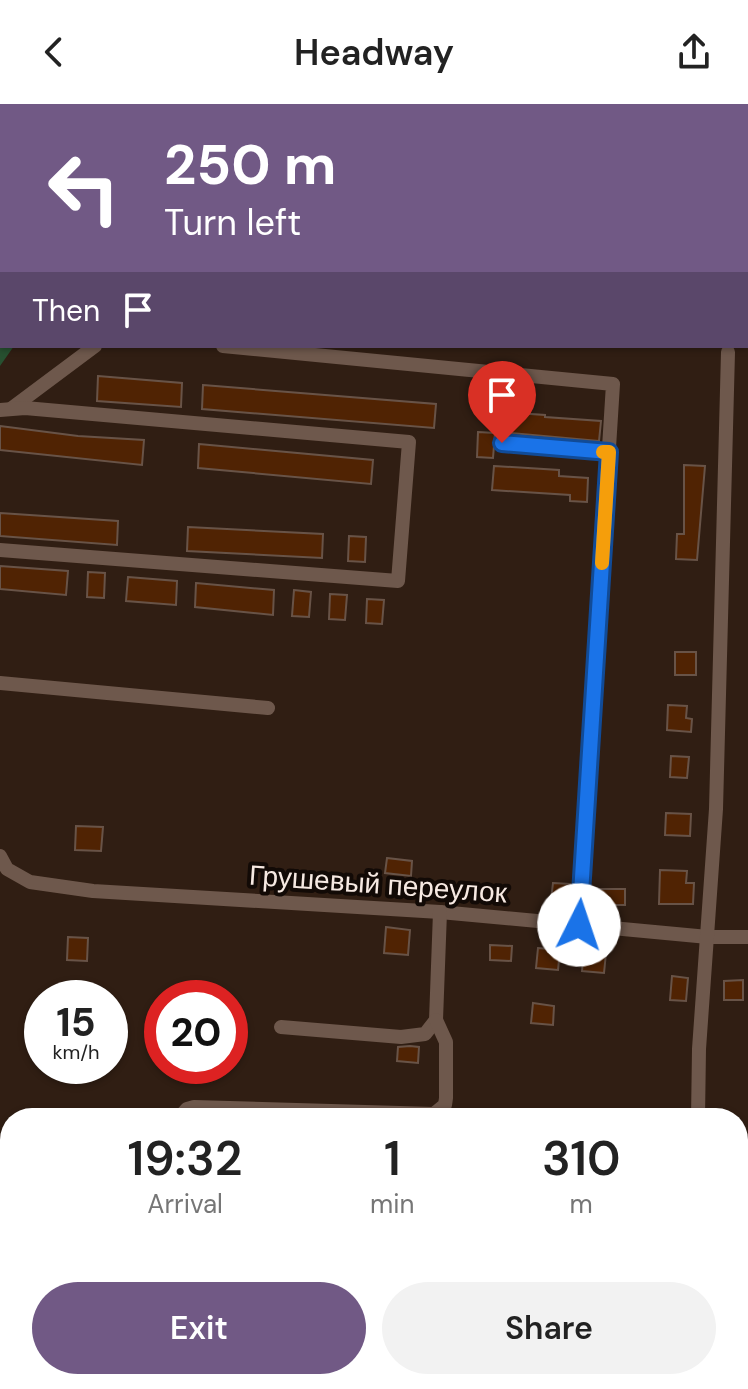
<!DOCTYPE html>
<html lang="en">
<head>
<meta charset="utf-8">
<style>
  body { margin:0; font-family:"DM Sans",sans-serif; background:#f2f2f2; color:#222; height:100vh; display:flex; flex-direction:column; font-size:30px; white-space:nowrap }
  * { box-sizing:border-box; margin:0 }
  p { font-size:26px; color:#767676 }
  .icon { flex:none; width:44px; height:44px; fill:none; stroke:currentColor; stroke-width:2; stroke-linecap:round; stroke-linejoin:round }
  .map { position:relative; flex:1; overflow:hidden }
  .drawer { position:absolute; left:0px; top:1004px; width:748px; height:282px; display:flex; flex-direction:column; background:#fff; border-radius:32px 32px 0 0; box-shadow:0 2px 6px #0004 }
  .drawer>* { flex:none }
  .banner { position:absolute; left:0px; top:0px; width:748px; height:244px; box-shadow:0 2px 6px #0004; background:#715985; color:#fff; overflow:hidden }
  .speed { position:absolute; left:24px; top:876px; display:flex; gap:16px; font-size:40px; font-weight:700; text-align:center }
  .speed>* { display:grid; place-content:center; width:104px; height:104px; border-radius:50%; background:#fff; box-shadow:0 2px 6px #0004; line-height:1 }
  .speed small { font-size:20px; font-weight:400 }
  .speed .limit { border:12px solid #d22; background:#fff; color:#111 }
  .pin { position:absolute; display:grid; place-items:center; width:68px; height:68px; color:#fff; margin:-82px -34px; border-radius:50% 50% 50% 0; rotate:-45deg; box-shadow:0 0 8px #0007 }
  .pin .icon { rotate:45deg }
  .me { position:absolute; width:88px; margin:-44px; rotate:4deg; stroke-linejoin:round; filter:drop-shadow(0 0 6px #0008) }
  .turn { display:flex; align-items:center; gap:28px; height:168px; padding:0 32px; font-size:36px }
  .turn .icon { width:104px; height:104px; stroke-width:2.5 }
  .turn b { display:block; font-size:56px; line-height:68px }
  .then { display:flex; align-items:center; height:76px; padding:0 32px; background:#0003; gap:16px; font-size:30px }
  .eta { display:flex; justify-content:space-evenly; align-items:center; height:136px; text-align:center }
  .eta b { font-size:48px; font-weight:600; line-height:56px }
  .cta { display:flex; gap:16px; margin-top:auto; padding:16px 32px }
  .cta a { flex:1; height:92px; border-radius:48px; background:#715985; color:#fff; font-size:32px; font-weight:600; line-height:92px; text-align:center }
  .cta a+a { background:#f2f2f2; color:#222 }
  header { display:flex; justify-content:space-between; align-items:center; height:104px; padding:0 32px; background:#fff; font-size:36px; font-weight:600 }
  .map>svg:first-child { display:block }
</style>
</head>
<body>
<header><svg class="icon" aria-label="back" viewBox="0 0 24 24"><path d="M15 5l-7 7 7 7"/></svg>Headway<svg class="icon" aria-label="share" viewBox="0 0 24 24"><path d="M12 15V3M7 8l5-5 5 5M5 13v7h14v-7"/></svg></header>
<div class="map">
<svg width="748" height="1285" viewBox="0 0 748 1285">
  <rect width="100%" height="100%" fill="#301e13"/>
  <path fill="#275030" d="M 0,0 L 220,0 L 2,2 L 2,242 L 14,242 L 0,262 Z"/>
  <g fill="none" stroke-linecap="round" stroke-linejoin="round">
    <g stroke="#000d12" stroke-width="22">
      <path d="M 118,2 L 118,0"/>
      <path d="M 0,193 L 2,196"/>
    </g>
  </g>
  <g fill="#502303" stroke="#685347" stroke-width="2">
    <path d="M 98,272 L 182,279 L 181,303 L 97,297 Z"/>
    <path d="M 203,281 L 436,300 L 434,324 L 202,305 Z"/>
    <path d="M 501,304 L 517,305 L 517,309 L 545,311 L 545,313 L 601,317 L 599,337 L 499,328 Z"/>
    <path d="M 0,322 L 78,332 L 144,336 L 142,361 L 0,346 Z"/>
    <path d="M 478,328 L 495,329 L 493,354 L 477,353 Z"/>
    <path d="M 199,340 L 373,356 L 371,380 L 198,364 Z"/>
    <path d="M 684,361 L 705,362 L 697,456 L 676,455 L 677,430 L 684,430 Z"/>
    <path d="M 494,362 L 559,366 L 559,372 L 588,374 L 587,398 L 570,397 L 570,391 L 492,386 Z"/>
    <path d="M 0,409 L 118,417 L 117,441 L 0,432 Z"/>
    <path d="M 188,423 L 323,430 L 322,454 L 187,447 Z"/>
    <path d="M 349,432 L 366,433 L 365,458 L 348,457 Z"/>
    <path d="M 0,462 L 68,467 L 66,491 L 0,485 Z"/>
    <path d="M 88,468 L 105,469 L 104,494 L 87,493 Z"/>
    <path d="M 128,473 L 177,477 L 176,501 L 126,497 Z"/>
    <path d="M 196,479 L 274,486 L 273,511 L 195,503 Z"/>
    <path d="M 294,486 L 311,488 L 309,513 L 292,512 Z"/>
    <path d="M 330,490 L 347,491 L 345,516 L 329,515 Z"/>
    <path d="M 367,495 L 384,496 L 382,520 L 366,519 Z"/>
    <rect x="675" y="548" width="21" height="23"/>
    <path d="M 668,601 L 687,602 L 686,614 L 692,615 L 691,628 L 667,626 Z"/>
    <path d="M 671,652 L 689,653 L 687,674 L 670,673 Z"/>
    <path d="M 666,709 L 691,710 L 690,732 L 665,731 Z"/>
    <path d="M 76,722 L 103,723 L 101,747 L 75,746 Z"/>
    <path d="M 387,754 L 412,757 L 411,772 L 385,769 Z"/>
    <path d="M 660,766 L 687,767 L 686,779 L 694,779 L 693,800 L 659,800 Z"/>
    <path d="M 553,779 L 570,780 L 569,798 L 551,796 Z"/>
    <rect x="600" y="785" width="25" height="16"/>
    <path d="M 386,823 L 410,826 L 408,851 L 384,849 Z"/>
    <path d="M 68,833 L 88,834 L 87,857 L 67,856 Z"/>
    <path d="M 490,841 L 512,842 L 511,857 L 490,856 Z"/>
    <path d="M 538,844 L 560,846 L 558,866 L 536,864 Z"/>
    <path d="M 584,847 L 606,849 L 604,869 L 582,867 Z"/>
    <path d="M 672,872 L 688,874 L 686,897 L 670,896 Z"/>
    <path d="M 743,876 L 743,896 L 724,896 L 724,877 Z"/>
    <path d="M 533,899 L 554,902 L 553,921 L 531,919 Z"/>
    <path d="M 410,942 L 419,943 L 418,959 L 397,957 L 398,943 Z"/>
  </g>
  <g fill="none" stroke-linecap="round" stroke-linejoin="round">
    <g stroke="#6e584c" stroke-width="14">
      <path d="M 223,242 L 613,280 L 579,821"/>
      <path d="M 12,304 L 95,242"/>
      <path d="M 0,306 L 25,304 L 409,338 L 398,477 L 0,446"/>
      <path d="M 502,339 L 609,348"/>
      <path d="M 0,579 L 268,604"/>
      <path d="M 0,752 L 7,765 L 30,778 L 93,787 L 440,808 L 708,833 L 748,833"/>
      <path d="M 281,923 L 401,933 L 425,930 L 436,916 L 440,808"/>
      <path d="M 179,1014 L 187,1005 L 194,1003 L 434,1010 L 445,1001 L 446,994 L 446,938 L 436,916"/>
      <path d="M 698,1014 L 699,945 L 716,705 L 728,248"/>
    </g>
  </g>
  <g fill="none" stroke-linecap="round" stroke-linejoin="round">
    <defs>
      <path id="route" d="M 502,339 L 609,348 L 579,821"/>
    </defs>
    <use href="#route" stroke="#114b97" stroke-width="20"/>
    <use href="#route" stroke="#1a73e8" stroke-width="14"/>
    <path stroke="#f59e0b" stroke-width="14" d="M 602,459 L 609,348 L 603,348"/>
  </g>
  <g text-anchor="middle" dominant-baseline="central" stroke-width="8" stroke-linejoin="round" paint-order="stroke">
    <g font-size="28" fill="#f6e9e2" stroke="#120a06">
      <text transform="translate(378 780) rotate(4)">Грушевый переулок</text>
    </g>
  </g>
</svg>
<div class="speed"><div>15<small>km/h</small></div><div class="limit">20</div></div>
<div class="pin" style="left:502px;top:339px;background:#d93025"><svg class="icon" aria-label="arrive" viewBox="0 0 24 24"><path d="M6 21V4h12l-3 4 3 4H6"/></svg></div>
<svg class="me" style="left:579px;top:821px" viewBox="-20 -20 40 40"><circle r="19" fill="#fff"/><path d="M0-13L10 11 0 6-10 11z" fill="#1a73e8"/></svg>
<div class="banner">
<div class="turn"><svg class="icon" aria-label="left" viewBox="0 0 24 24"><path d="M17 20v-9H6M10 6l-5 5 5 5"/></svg><div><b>250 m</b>Turn left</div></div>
<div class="then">Then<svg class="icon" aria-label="arrive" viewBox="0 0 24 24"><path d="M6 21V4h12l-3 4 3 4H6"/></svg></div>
</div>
<section class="drawer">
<div class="eta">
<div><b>19:32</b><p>Arrival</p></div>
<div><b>1</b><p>min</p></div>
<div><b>310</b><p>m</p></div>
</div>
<div class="cta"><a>Exit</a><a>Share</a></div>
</section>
</div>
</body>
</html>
